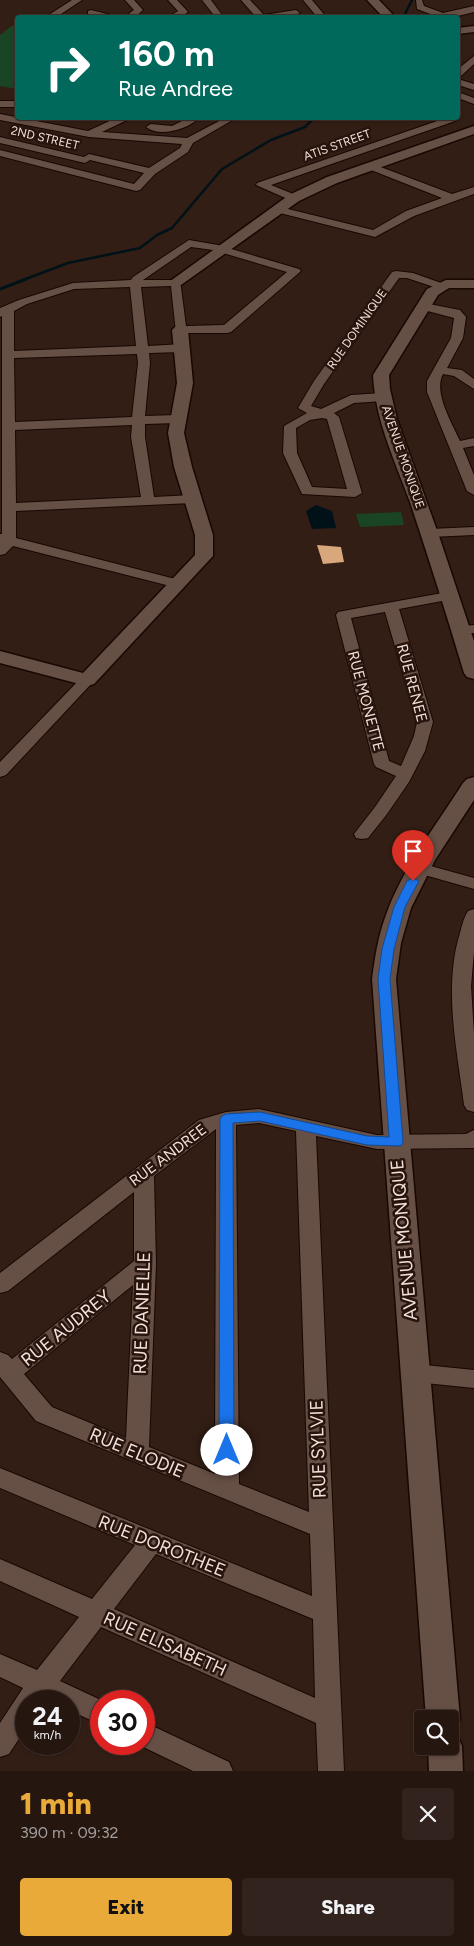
<!DOCTYPE html>
<html lang="en">
<head>
<meta charset="utf-8">
<style>
  body { margin:0; font-family:Figtree,sans-serif; background:#32231e; color:#f1f3f6; height:100vh; display:flex; flex-direction:column; font-size:19px; white-space:nowrap }
  * { box-sizing:border-box; margin:0 }
  p { font-size:16px; color:#a49f9f }
  .icon { flex:none; width:28px; height:28px; fill:none; stroke:currentColor; stroke-width:2; stroke-linecap:round; stroke-linejoin:round }
  .map { position:relative; height:1771px; overflow:hidden }
  .sheet { display:flex; flex-direction:column; background:#261610; flex:1 }
  .sheet>* { flex:none }
  .top-card { position:absolute; left:15px; top:15px; width:445px; height:105px; border-radius:5px; box-shadow:0 1px 4px #0004,0 0 0 1px #423530; background:#00695c; color:#fff; overflow:hidden }
  .buttons { position:absolute; left:414px; top:1710px; display:grid; gap:10px }
  .buttons a { display:grid; place-items:center; width:45px; height:45px; border-radius:5px; background:#261610; box-shadow:0 1px 4px #0004,0 0 0 1px #423530; font-size:25px }
  .speed { position:absolute; left:15px; top:1690px; display:flex; gap:10px; font-size:25px; font-weight:700; text-align:center }
  .speed>* { display:grid; place-content:center; width:65px; height:65px; border-radius:50%; background:#261610; box-shadow:0 1px 4px #0004,0 0 0 1px #423530; line-height:1 }
  .speed small { font-size:12px; font-weight:400 }
  .speed .limit { border:8px solid #d22; background:#fff; color:#111 }
  .pin { position:absolute; display:grid; place-items:center; width:42px; height:42px; color:#fff; margin:-51px -21px; border-radius:50% 50% 50% 0; rotate:-45deg; box-shadow:0 0 5px #0007 }
  .pin .icon { rotate:45deg }
  .me { position:absolute; width:55px; margin:-28px; rotate:0deg; stroke-linejoin:round; filter:drop-shadow(0 0 4px #0008) }
  .turn { display:flex; align-items:center; gap:18px; height:105px; padding:0 20px; font-size:22px }
  .turn .icon { width:65px; height:65px; stroke-width:2.5 }
  .turn b { display:block; font-size:35px; line-height:42px }
  .round { display:grid; place-items:center; flex:none; width:52px; height:52px; border-radius:5px; background:#32231e }
  .summary { display:flex; align-items:center; justify-content:space-between; height:85px; padding:0 20px }
  h1 { font-size:30px; font-weight:800; line-height:38px; color:#eaaa39 }
  .primary-button { display:flex; gap:10px; margin-top:auto; padding:10px 20px }
  .primary-button a { flex:1; height:58px; border-radius:5px; background:#eaaa39; color:#111; font-size:20px; font-weight:800; line-height:58px; text-align:center }
  .primary-button a+a { background:#32231e; color:#f1f3f6 }
  .map>svg:first-child { display:block }
</style>
</head>
<body>
<div class="map">
<svg width="474" height="1771" viewBox="0 0 474 1771">
  <rect width="100%" height="100%" fill="#321e15"/>
  <g fill="#1a4524">
    <path d="M 17,22 L 17,89 L 0,86 L 0,35 Z"/>
    <path d="M 401,512 L 404,525 L 360,527 L 356,514 Z"/>
  </g>
  <path fill="#001218" d="M 316,505 L 332,511 L 336,528 L 312,529 L 306,511 Z"/>
  <g fill="none" stroke-linecap="round" stroke-linejoin="round">
    <g stroke="#001218" stroke-width="2.5">
      <path d="M 403,18 L 412,0"/>
      <path d="M 23,280 L 68,263 L 140,248 L 157,235 L 172,228 L 222,169 L 271,140 L 305,127 L 314,118"/>
    </g>
    <path stroke="#001218" stroke-width="3" d="M 0,289 L 26,279"/>
  </g>
  <path fill="#d8a77c" d="M 317,545 L 341,547 L 344,562 L 323,564 Z"/>
  <g fill="none" stroke-linecap="round" stroke-linejoin="round">
    <defs>
      <g id="minor">
        <path d="M 72,0 L 82,0 L 55,18 L 44,18 Z"/>
        <path d="M 125,0 L 134,0 L 143,10 L 134,18 L 123,18 L 134,10 Z"/>
        <path d="M 168,0 L 177,0 L 188,12 L 179,18 L 167,18 L 178,11 Z"/>
        <path d="M 202,0 L 211,0 L 222,15 L 221,17 L 209,18 L 213,14 Z"/>
        <path d="M 241,0 L 250,0 L 264,15 L 296,10 L 300,13 L 284,18 L 257,18 Z"/>
        <path d="M 303,0 L 312,0 L 327,18 L 318,18 Z"/>
        <path d="M 416,0 L 422,0 L 424,6 L 443,13 L 474,6 L 474,12 L 450,18 L 428,18 L 433,15 L 417,9 Z"/>
        <path d="M 91,10 L 115,16 L 116,18 L 99,18 L 88,15 L 88,11 Z"/>
        <path d="M 474,56 L 474,64 L 461,76 L 458,77 L 458,69 Z"/>
        <path d="M 458,79 L 474,84 L 474,90 L 458,85 Z"/>
        <path d="M 458,92 L 474,98 L 474,104 L 458,98 Z"/>
        <rect x="0" y="101" width="18" height="6"/>
        <path d="M 0,114 L 88,131 L 116,118 L 128,118 L 127,120 L 102,132 L 187,138 L 225,118 L 236,118 L 193,143 L 188,152 L 155,174 L 140,190 L 136,191 L 0,156 L 0,150 L 134,184 L 144,173 L 90,160 L 85,163 L 0,143 L 0,137 L 84,157 L 89,154 L 149,168 L 180,148 L 182,144 L 89,137 L 0,120 Z"/>
        <path d="M 458,116 L 458,120 L 271,185 L 298,196 L 299,198 L 298,200 L 290,200 L 256,185 L 257,183 L 446,118 L 458,118 Z"/>
        <path d="M 188,118 L 199,118 C 188,129 160,138 146,127 L 151,124 L 172,126 Z"/>
        <path d="M 370,163 L 452,194 L 474,187 L 474,194 L 414,216 L 375,237 L 272,211 L 271,209 L 276,206 L 373,230 L 406,211 L 442,198 L 366,168 L 365,166 Z"/>
        <path d="M 189,240 L 218,245 L 299,269 L 301,271 L 231,332 L 227,333 L 176,333 L 171,286 L 141,287 L 148,346 L 183,344 L 189,348 L 183,352 L 149,353 L 150,363 L 145,416 L 177,415 L 183,419 L 177,423 L 145,424 L 145,437 L 154,497 L 192,495 L 199,499 L 192,503 L 16,511 L 16,538 L 183,581 L 185,584 L 183,587 L 178,588 L 13,546 L 5,554 L 0,555 L 0,534 L 2,534 L 2,316 L 0,317 L 0,308 L 19,300 L 73,283 L 131,280 L 133,277 ZM 191,247 L 213,250 L 287,272 L 224,325 L 186,326 L 180,280 L 143,280 ZM 130,287 L 136,346 L 14,351 L 14,311 L 27,304 L 74,289 ZM 137,354 L 138,363 L 132,417 L 15,422 L 14,358 ZM 132,425 L 131,437 L 141,497 L 16,503 L 15,430 Z"/>
        <path d="M 396,271 L 413,273 L 444,284 L 446,286 L 440,289 L 407,278 L 399,278 L 324,384 L 311,406 L 321,409 L 351,395 L 383,393 L 389,397 L 383,401 L 354,403 L 334,413 L 339,417 L 362,493 L 355,497 L 302,494 L 283,453 L 284,426 L 307,413 L 298,408 L 314,381 L 392,272 ZM 322,418 L 327,419 L 347,489 L 312,487 L 297,453 L 296,428 L 310,420 Z"/>
        <path d="M 424,303 L 460,310 L 466,317 L 463,338 L 447,368 L 462,370 L 474,379 L 474,389 L 454,376 L 443,374 C 433,392 452,423 460,441 L 474,438 L 474,446 L 463,448 L 474,475 L 474,495 L 467,491 L 427,392 L 427,381 L 451,338 L 454,318 L 420,309 L 418,307 L 420,305 Z"/>
        <path d="M 474,527 L 474,535 L 430,537 L 423,533 L 430,529 Z"/>
        <path d="M 448,592 L 453,593 L 455,596 L 453,599 L 399,609 L 433,722 L 425,751 L 409,782 L 387,814 L 368,838 L 362,839 L 356,838 L 354,834 L 375,807 L 396,776 L 376,767 L 374,764 L 336,615 L 338,612 L 343,611 ZM 385,612 L 417,722 L 414,736 L 401,766 L 389,761 L 351,618 Z"/>
        <path d="M 474,625 L 474,633 L 456,633 L 454,630 L 456,627 Z"/>
        <path d="M 87,675 L 92,677 L 95,680 L 92,683 L 6,775 L 0,777 L 0,762 L 82,677 Z"/>
        <path d="M 420,863 L 474,878 L 474,889 L 414,872 L 411,868 L 414,864 Z"/>
        <path d="M 474,909 L 474,952 L 471,986 L 474,1034 L 474,1112 L 467,1110 L 464,1105 C 457,1049 443,988 460,933 C 462,925 464,917 468,911 Z"/>
        <path d="M 259,1109 L 377,1135 L 466,1134 L 474,1130 L 474,1148 L 472,1148 L 377,1149 L 316,1136 L 344,1771 L 318,1771 L 316,1723 L 101,1627 L 60,1681 L 103,1701 L 101,1701 L 101,1725 L 69,1710 L 69,1701 L 50,1701 L 46,1699 L 44,1701 L 26,1701 L 26,1728 L 9,1754 L 0,1757 L 0,1723 L 23,1688 L 0,1677 L 0,1654 L 37,1670 L 79,1617 L 0,1581 L 0,1559 L 92,1599 L 135,1545 L 0,1488 L 0,1468 L 312,1596 L 310,1534 L 36,1421 L 0,1377 L 0,1352 L 8,1355 L 12,1359 L 134,1261 L 134,1192 L 8,1291 L 0,1293 L 0,1273 L 199,1120 L 226,1112 ZM 259,1123 L 296,1131 L 309,1512 L 239,1484 L 236,1125 ZM 216,1129 L 215,1474 L 149,1447 L 156,1264 L 154,1176 ZM 133,1285 L 126,1438 L 52,1407 L 24,1374 ZM 156,1554 L 313,1619 L 315,1698 L 114,1609 Z"/>
        <path d="M 415,1364 L 474,1370 L 474,1388 L 415,1382 L 407,1379 L 404,1373 L 407,1367 Z"/>
        <path d="M 144,1722 L 229,1762 L 233,1771 L 193,1771 L 137,1744 L 144,1744 Z"/>
      </g>
      <g id="tertiary">
        <path d="M 367,0 L 379,0 L 396,18 L 384,18 Z"/>
        <path d="M 474,26 L 474,32 L 458,34 L 458,28 Z"/>
        <path d="M 474,126 L 474,134 L 337,183 L 299,201 L 181,285 L 171,285 L 169,282 L 289,195 L 327,177 Z"/>
        <path d="M 446,280 L 474,280 L 474,288 L 449,288 L 438,295 L 389,375 L 390,389 L 397,419 L 440,539 L 474,641 L 474,679 L 467,677 L 464,673 C 447,616 429,559 410,502 C 395,461 375,420 373,375 L 425,292 L 427,289 Z"/>
        <path d="M 180,325 L 185,327 L 188,330 L 193,383 L 184,433 L 192,467 L 213,535 L 213,556 L 94,684 L 87,686 L 0,663 L 0,651 L 83,673 L 195,555 L 195,535 L 174,467 L 168,433 L 177,383 L 172,330 L 175,327 Z"/>
        <path d="M 474,777 L 474,800 L 435,860 L 411,908 L 401,943 L 396,979 L 460,1719 L 455,1730 L 450,1732 L 450,1719 L 426,1719 L 372,979 C 375,957 378,936 386,915 C 403,867 436,826 463,783 L 467,779 Z"/>
        <path d="M 450,1732 L 457,1735 L 462,1746 L 463,1771 L 429,1771 L 428,1746 L 450,1746 Z"/>
      </g>
    </defs>
    <use href="#minor" stroke="#190702" stroke-width="2"/>
    <use href="#tertiary" stroke="#190702" stroke-width="3"/>
    <use href="#minor" fill="#664f45" fill-rule="evenodd"/>
    <use href="#tertiary" fill="#664f45" fill-rule="evenodd"/>
  </g>
  <path fill="#1a73e8" stroke="#114b97" d="M 413,878 L 419,881 L 405,907 L 394,949 L 390,979 L 403,1142 L 401,1146 L 367,1145 L 260,1121 L 233,1123 L 234,1450 L 232,1455 L 227,1457 L 221,1455 L 219,1450 L 220,1119 L 222,1116 L 226,1114 L 260,1112 L 367,1136 L 389,1137 L 378,979 L 382,949 L 394,907 L 407,881 Z"/>
  <g text-anchor="middle" dominant-baseline="central" stroke-width="5" stroke-linejoin="round" paint-order="stroke">
    <g font-size="12" fill="#f0e1db" stroke="#28140c">
      <text transform="translate(45 138) rotate(13)">2ND STREET</text>
      <text transform="translate(337 145) rotate(-20)">ATIS STREET</text>
      <text transform="translate(357 329) rotate(-55)">RUE DOMINIQUE</text>
      <text transform="translate(403 457) rotate(71)">AVENUE MONIQUE</text>
    </g>
    <g font-size="15" fill="#f0e1db" stroke="#28140c">
      <text transform="translate(412 683) rotate(75)">RUE RENEE</text>
      <text transform="translate(366 701) rotate(75)">RUE MONETTE</text>
      <text transform="translate(168 1155) rotate(-37)">RUE ANDREE</text>
    </g>
    <g font-size="18" fill="#f0e1db" stroke="#28140c">
      <text transform="translate(404 1240) rotate(-95)">AVENUE MONIQUE</text>
      <text transform="translate(142 1313) rotate(-88)">RUE DANIELLE</text>
      <text transform="translate(66 1328) rotate(-39)">RUE AUDREY</text>
      <text transform="translate(318 1449) rotate(-92)">RUE SYLVIE</text>
      <text transform="translate(137 1453) rotate(23)">RUE ELODIE</text>
      <text transform="translate(162 1546) rotate(22)">RUE DOROTHEE</text>
      <text transform="translate(165 1644) rotate(24)">RUE ELISABETH</text>
    </g>
  </g>
</svg>
<div class="buttons">
<a><svg class="icon" aria-label="search" viewBox="0 0 24 24"><circle cx="10" cy="10" r="6"/><path d="M15 15l6 6"/></svg></a>
</div>
<div class="speed"><div>24<small>km/h</small></div><div class="limit">30</div></div>
<div class="pin" style="left:413px;top:881px;background:#d93025"><svg class="icon" aria-label="arrive" viewBox="0 0 24 24"><path d="M6 21V4h12l-3 4 3 4H6"/></svg></div>
<svg class="me" style="left:227px;top:1450px" viewBox="-20 -20 40 40"><circle r="19" fill="#fff"/><path d="M0-13L10 11 0 6-10 11z" fill="#1a73e8"/></svg>
<div class="top-card">
<div class="turn"><svg class="icon" aria-label="right" viewBox="0 0 24 24"><path d="M7 20v-9h11M14 6l5 5-5 5"/></svg><div><b>160 m</b>Rue Andree</div></div>
</div>
</div>
<section class="sheet">
<div class="summary"><div><h1>1 min</h1><p>390 m · 09:32</p></div><a class="round"><svg class="icon" aria-label="close" viewBox="0 0 24 24"><path d="M6 6l12 12M18 6L6 18"/></svg></a></div>
<div class="primary-button"><a>Exit</a><a>Share</a></div>
</section>
</body>
</html>
